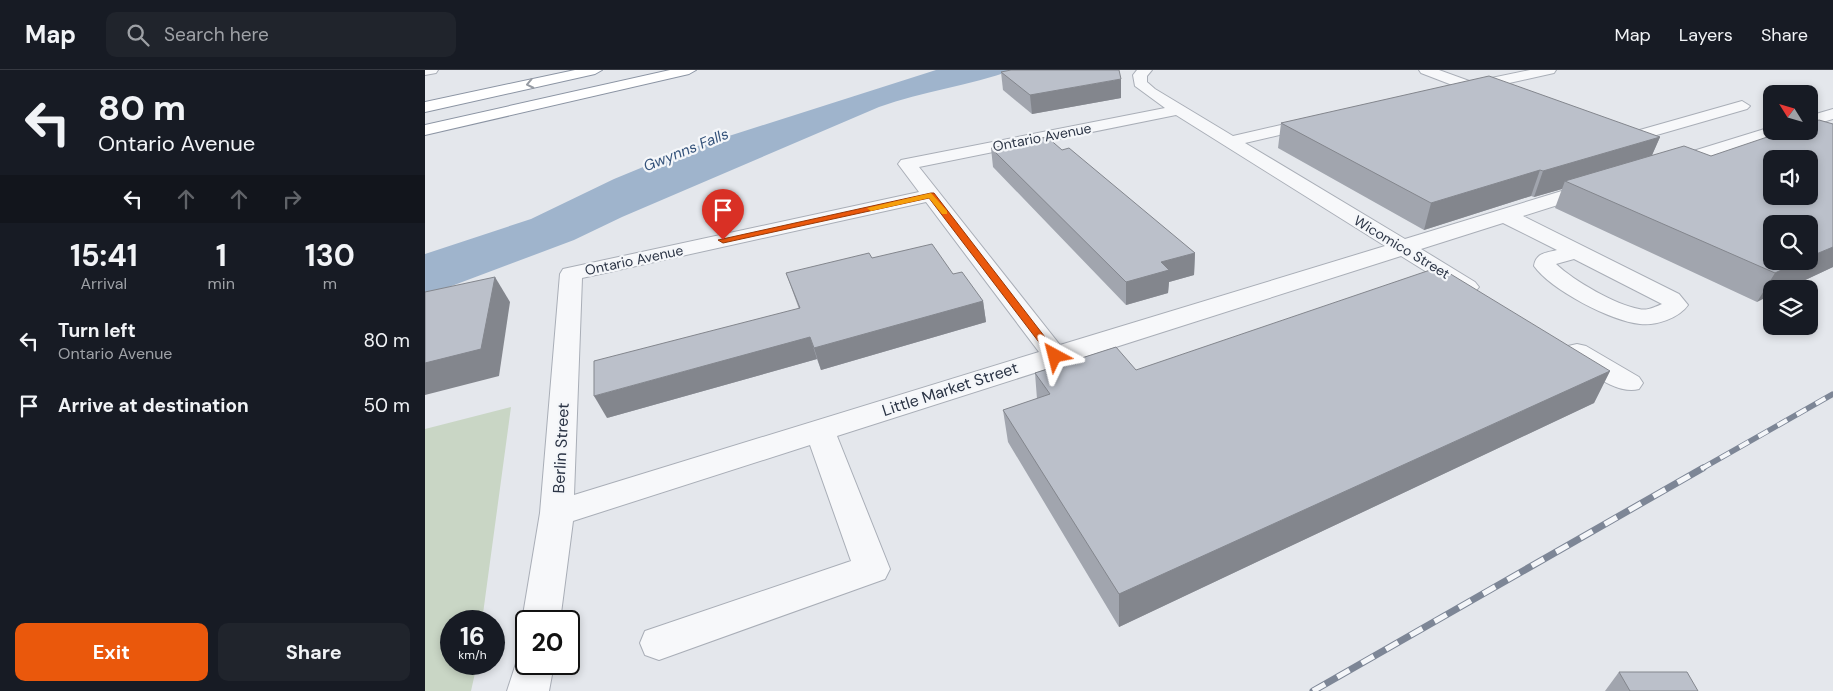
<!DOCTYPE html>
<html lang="en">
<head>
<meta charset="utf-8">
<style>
  body { margin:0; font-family:"DM Sans",sans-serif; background:#20242c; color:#f1f3f6; height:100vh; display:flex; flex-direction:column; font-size:19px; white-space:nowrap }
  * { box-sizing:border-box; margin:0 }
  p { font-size:16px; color:#9ea1a6 }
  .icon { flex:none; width:28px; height:28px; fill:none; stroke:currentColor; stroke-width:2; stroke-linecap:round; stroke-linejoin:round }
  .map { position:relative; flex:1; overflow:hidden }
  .details { display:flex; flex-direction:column; background:#171b24; width:425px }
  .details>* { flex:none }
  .banner { background:#171b24; color:#f1f3f6; overflow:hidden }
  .needle { width:32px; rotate:307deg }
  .buttons { position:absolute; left:1338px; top:15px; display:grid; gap:10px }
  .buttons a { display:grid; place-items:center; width:55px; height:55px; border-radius:10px; background:#171b24; box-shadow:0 2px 8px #0003; font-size:25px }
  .speed { position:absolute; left:15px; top:540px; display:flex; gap:10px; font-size:25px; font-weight:700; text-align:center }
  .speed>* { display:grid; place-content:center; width:65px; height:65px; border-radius:50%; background:#171b24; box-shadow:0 2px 8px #0003; line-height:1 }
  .speed small { font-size:12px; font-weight:400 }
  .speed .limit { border:2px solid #111; border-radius:8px; background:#fff; color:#111 }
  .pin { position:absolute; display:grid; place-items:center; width:42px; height:42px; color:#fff; margin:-51px -21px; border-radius:50% 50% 50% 0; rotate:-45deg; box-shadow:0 0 5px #0007 }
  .pin .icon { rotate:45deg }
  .me { position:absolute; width:55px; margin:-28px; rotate:322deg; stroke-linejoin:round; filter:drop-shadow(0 0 4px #0008) }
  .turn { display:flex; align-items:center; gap:18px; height:105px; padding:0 15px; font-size:22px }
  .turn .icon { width:65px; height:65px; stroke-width:2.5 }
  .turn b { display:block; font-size:35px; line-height:42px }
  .lanes { display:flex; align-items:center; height:48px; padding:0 15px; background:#0003; justify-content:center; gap:25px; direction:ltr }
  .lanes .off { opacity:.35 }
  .eta { display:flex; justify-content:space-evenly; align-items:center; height:85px; text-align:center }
  .eta b { font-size:30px; font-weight:700; line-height:35px }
  .cta { display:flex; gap:10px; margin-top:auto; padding:10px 15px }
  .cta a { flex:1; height:58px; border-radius:10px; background:#ea580c; color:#fff; font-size:20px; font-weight:700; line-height:58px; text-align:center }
  .cta a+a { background:#20242c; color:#f1f3f6 }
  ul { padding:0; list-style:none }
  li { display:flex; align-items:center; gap:15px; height:65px; padding:0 15px }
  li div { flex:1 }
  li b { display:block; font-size:19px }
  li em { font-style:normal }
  header { display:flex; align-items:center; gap:30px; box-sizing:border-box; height:70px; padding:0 25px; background:#171b24; border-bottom:1px solid #363941 }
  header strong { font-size:24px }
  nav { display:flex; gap:28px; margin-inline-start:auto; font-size:18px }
  .search { width:350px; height:45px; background:#20242c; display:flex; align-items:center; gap:12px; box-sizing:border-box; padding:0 18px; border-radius:10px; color:#9ea1a6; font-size:19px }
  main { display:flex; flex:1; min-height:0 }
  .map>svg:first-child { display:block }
</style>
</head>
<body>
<header>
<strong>Map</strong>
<div class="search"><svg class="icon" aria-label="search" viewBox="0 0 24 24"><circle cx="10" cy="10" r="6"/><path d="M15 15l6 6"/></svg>Search here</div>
<nav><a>Map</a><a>Layers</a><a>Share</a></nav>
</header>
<main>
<section class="details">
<div class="banner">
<div class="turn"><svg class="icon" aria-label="left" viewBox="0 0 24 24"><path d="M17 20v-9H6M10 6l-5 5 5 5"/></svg><div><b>80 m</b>Ontario Avenue</div></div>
<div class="lanes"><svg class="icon" aria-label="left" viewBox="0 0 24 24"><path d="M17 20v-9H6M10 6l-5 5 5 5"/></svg><svg class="icon off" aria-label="ahead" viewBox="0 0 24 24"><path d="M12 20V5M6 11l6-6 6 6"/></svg><svg class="icon off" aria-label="ahead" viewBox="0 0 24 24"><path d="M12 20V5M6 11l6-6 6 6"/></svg><svg class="icon off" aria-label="right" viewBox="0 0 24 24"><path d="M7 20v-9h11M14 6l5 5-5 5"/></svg></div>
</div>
<div class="eta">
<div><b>15:41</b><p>Arrival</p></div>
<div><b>1</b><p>min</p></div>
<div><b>130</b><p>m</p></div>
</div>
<ul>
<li><svg class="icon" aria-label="left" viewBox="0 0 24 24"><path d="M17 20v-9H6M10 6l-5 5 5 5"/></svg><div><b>Turn left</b><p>Ontario Avenue</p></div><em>80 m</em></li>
<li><svg class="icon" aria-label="arrive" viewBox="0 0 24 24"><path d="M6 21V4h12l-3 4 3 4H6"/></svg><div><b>Arrive at destination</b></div><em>50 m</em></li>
</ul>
<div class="cta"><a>Exit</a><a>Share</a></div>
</section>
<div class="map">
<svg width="1408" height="621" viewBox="0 0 1408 621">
  <rect width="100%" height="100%" fill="#e4e7ec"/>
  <path fill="#c9d6c5" d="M 86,337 L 57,551 L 26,551 L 26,594 L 52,594 L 46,621 L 0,621 L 0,359 Z"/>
  <path fill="#9fb4cc" d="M 511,0 L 588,0 C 544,16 498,21 454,37 L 197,147 L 149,170 L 0,226 L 0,184 L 106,149 L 189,109 L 257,81 Z"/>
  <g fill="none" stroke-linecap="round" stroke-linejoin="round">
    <defs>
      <g id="minor">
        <path d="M 0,0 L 13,0 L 11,3 L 0,5 Z"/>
        <path d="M 712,0 L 727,0 L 722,6 L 722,12 L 730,19 L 808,66 L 891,47 L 897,49 L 899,52 L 897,55 L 820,73 L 980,169 L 1163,113 L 1177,113 L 1180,117 L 1177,121 L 1098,146 L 1254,224 L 1263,235 C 1254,248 1231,256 1215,254 C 1186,251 1126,220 1109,196 C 1111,183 1120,183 1132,180 L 1078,153 L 996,179 L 1050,212 L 1054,217 L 1050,222 L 1042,224 L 1034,222 L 976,186 L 412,366 L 465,499 L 460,509 L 234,590 L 220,585 L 215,573 L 220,561 L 426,491 L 385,375 L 148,451 L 135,551 L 101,551 L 101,560 L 97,551 L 115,443 L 135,204 L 138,199 L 494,122 L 473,94 L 476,90 L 740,38 L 710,16 L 708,5 ZM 751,45 L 960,176 L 635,275 L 494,97 ZM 501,132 L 614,282 L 149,425 L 157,208 ZM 1149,189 L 1237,234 C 1230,237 1222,241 1214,239 C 1191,235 1149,211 1131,194 Z"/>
        <path d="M 994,0 L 1014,0 L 1047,12 L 1105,0 L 1131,0 L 1129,3 L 1062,18 L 1074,23 L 1077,26 L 1069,31 L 1037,21 L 1035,18 L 996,3 Z"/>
        <path d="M 1317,31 L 1325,36 L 1322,39 L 1190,77 L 1180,75 L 1177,71 L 1180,67 L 1190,67 Z"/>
        <path d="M 1408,39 L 1408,49 L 1384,56 L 1384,46 Z"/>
        <path d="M 1346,57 L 1346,61 L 1359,61 L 1357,65 L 1251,98 L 1239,98 L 1236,94 L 1239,90 Z"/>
        <path d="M 1152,274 L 1161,276 L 1214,307 L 1218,313 L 1214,319 C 1190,325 1163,300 1143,288 L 1139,282 L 1143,276 Z"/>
        <path d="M 101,579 L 101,594 L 129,594 L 124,621 L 82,621 L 95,581 Z"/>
      </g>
      <g id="highway">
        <path d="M 150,0 L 177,0 L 170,4 L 0,42 L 0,32 Z"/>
        <path d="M 245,0 L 271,0 L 264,4 L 0,65 L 0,55 Z"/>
      </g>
    </defs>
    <use href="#minor" stroke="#a9aeb7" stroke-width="2"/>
    <use href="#highway" stroke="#8b94a3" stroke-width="2"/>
    <use href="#minor" fill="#f7f8fa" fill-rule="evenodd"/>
    <use href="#highway" fill="#fff" fill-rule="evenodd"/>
    <defs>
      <path id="rail-far1" d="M 1276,399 L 1408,324"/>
      <path id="rail" d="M 888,621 L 1278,398"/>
    </defs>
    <use href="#rail-far1" stroke="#7d8696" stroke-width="5.5"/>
    <use href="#rail" stroke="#7d8696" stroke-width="7"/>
    <use href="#rail-far1" stroke="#f4f6f9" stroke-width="4" stroke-dasharray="11" stroke-linecap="butt"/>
    <use href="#rail" stroke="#f4f6f9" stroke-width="5" stroke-dasharray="14" stroke-linecap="butt"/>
  </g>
  <g fill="#a1a5ae">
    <path d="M 576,2 L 696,28 L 607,44 L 578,20 Z"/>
    <path d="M 856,53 L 1235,67 L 1227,85 L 1286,86 L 1408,54 L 1408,197 L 1361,219 L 1346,219 L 1332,232 L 1130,138 L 1137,119 L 1109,127 L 1106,126 L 999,160 L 853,78 Z"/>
    <path d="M 566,78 L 637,80 L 770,183 L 769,205 L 744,212 L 743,223 L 701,235 L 568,97 Z"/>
    <path d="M 447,188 L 528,204 L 558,231 L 561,252 L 396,300 L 392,289 L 182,348 L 374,239 L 361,203 Z"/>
    <path d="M 711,300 L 1185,301 L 1169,333 L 694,557 L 583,372 L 578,340 L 612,329 L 610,303 Z"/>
    <path d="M 1194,602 L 1273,621 L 1180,621 Z"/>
  </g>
  <g fill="#83868d">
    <path d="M 696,9 L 696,28 L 607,44 L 605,25 Z"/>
    <path d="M 1235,67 L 1224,92 L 1140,111 L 1137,119 L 1109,127 L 1118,101 Z"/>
    <path d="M 1115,100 L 1106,126 L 999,160 L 1006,133 Z"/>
    <path d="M 1408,177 L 1408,197 L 1361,219 L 1346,219 L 1346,225 L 1332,232 L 1350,203 L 1375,191 L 1384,191 L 1384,187 Z"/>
    <path d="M 770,183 L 769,205 L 744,212 L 743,223 L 701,235 L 701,212 L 736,192 Z"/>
    <path d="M 70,207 L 85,232 L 74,306 L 0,325 L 0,293 Z"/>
    <path d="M 558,231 L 561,252 L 396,300 L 389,278 Z"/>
    <path d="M 385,267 L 392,289 L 182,348 L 169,326 Z"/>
    <path d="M 1185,301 L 1169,333 L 694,557 L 694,524 Z"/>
  </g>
  <g fill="#bbc0ca" stroke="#83868d" fill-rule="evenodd">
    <path d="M 586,0 L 694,0 L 696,9 L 605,25 L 576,2 Z"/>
    <path d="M 1064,6 L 1235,67 L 1118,101 L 1115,100 L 1006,133 L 856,53 Z"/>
    <path d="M 1394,50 L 1408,54 L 1408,177 L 1384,187 L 1384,154 L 1346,154 L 1346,191 L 1375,191 L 1350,203 L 1140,111 L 1259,76 L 1286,86 L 1360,61 L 1384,61 L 1384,53 ZM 1346,89 L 1384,89 L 1384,126 L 1346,126 Z"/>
    <path d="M 622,67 L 637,80 L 644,78 L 770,183 L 736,192 L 744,200 L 701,212 L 566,78 Z"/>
    <path d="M 507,174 L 528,204 L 537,202 L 558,231 L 389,278 L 385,267 L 169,326 L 169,291 L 375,238 L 361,203 L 444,183 L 447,188 Z"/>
    <path d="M 1014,197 L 1185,301 L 694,524 L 578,340 L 625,324 L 610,303 L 691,277 L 711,300 Z"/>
    <path d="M 70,207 L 56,279 L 0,293 L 0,222 Z"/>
    <path d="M 1194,602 L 1262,602 L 1273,621 L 1205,621 Z"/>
  </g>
  <defs><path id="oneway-chevron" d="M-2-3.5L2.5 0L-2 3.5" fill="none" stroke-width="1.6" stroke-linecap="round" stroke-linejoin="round" transform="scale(1.25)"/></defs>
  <use stroke="#959aa2" href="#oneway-chevron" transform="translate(105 14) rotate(168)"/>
  <path fill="#ea580c" stroke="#983908" d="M 506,123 L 509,123 L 633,284 L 633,288 L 626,288 L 504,128 L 298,173 L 293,170 Z"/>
  <path fill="#f59e0b" d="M 506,123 L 522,141 L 522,144 L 517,144 L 504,128 L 446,141 L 442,138 Z"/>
  <g text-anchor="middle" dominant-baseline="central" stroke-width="4.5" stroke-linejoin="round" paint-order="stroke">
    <g font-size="14" fill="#2b3445" stroke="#f4f6f9">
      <text transform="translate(617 67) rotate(-11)">Ontario Avenue</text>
      <text transform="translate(977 177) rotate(31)">Wicomico Street</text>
      <text transform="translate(209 190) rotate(-12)">Ontario Avenue</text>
    </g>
    <g font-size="15" font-style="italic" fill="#34527a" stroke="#f4f6f9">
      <text transform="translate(261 80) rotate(-22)">Gwynns Falls</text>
    </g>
    <g font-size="16" fill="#2b3445" stroke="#f4f6f9">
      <text transform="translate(525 319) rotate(-18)">Little Market Street</text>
      <text transform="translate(136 378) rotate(-87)">Berlin Street</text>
    </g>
  </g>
</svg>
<div class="buttons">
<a><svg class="needle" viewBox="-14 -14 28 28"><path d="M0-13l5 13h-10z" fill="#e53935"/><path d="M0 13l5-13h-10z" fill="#9ea1a6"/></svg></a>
<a><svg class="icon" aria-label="sound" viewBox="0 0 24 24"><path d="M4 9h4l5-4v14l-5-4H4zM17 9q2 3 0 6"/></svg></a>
<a><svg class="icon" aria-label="search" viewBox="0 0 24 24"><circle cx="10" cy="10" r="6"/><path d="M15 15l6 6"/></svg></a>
<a><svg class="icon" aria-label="layers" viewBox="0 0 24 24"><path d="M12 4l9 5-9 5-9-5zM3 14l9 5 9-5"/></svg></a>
</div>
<div class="speed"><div>16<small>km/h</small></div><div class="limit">20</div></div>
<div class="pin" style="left:298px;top:170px;background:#d93025"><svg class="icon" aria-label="arrive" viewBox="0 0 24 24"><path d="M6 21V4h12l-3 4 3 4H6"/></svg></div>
<svg class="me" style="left:630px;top:286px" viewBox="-20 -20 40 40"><path d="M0-17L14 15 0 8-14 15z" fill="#ea580c" stroke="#fff" stroke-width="4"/></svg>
</div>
</main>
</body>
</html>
